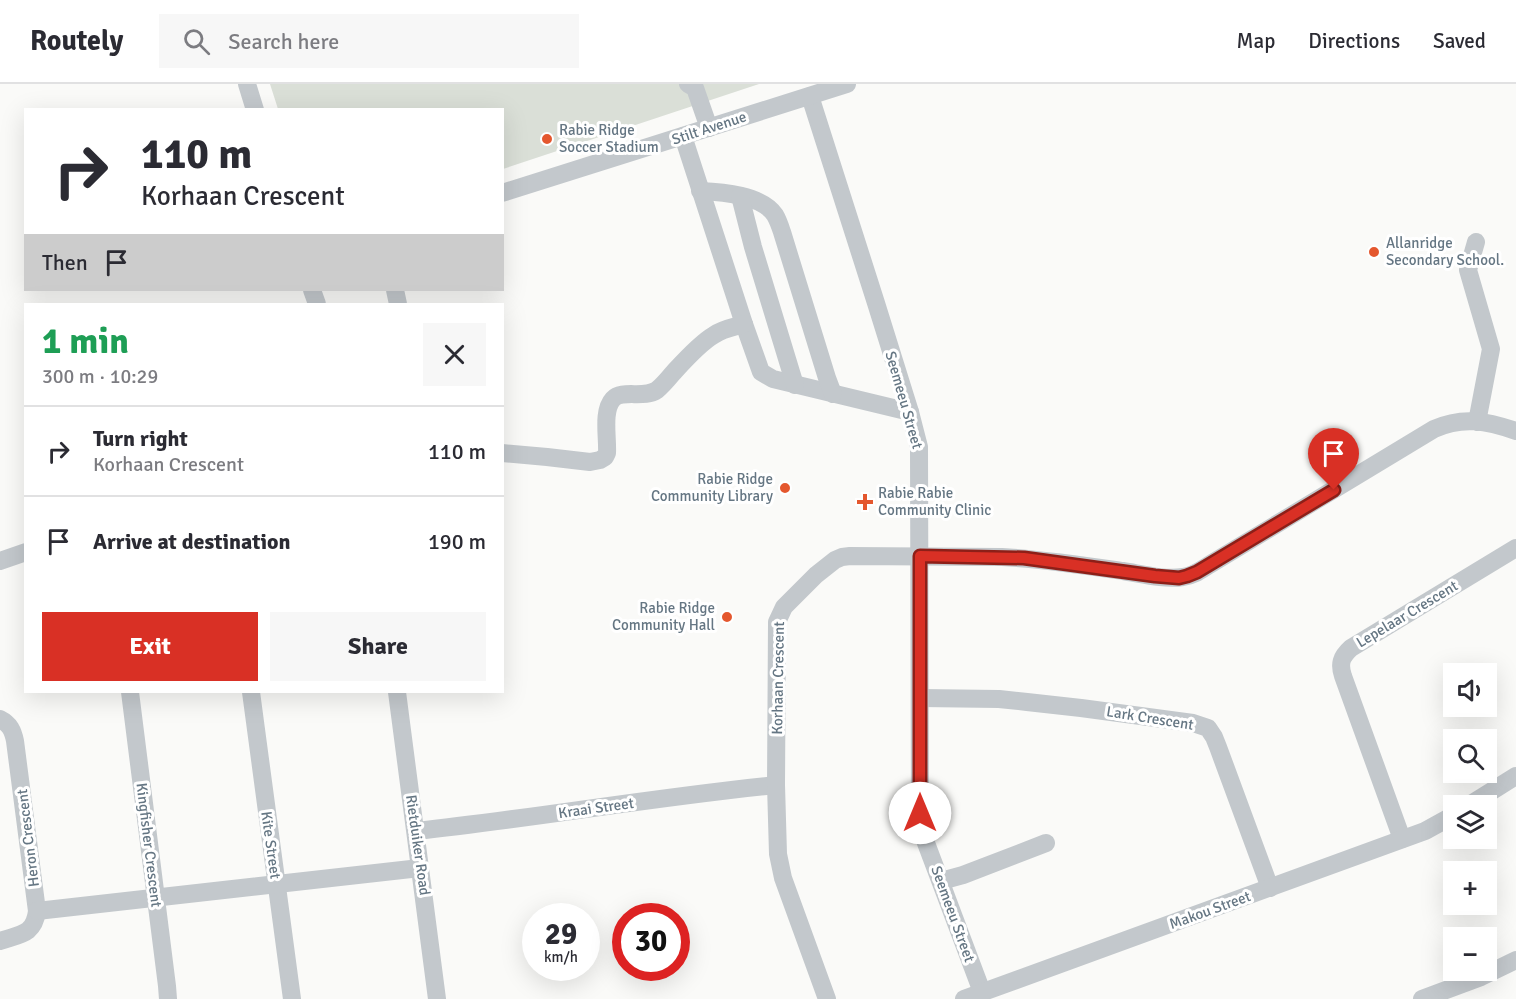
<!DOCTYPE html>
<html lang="en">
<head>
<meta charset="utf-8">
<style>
  body { margin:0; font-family:Signika,sans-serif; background:#f7f7f7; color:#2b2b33; height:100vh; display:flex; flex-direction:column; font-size:22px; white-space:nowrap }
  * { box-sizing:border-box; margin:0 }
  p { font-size:20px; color:#7c7c81 }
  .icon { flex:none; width:33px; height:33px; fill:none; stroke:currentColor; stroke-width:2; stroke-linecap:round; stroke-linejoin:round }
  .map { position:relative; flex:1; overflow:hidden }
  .drawer { position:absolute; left:24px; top:219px; width:480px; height:390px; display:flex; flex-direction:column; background:#fff; border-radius:0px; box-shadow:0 6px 24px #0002 }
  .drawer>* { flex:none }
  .top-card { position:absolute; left:24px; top:24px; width:480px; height:183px; border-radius:0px; box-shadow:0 6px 24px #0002; background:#fff; color:#2b2b33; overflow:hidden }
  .controls { position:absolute; left:1443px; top:579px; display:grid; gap:12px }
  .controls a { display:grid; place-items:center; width:54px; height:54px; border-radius:0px; background:#fff; box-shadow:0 6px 24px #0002; font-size:30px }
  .speed { position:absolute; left:522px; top:819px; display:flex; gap:12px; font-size:30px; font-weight:700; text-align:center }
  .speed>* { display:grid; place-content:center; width:78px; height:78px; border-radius:50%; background:#fff; box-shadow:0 6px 24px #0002; line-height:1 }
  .speed small { font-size:15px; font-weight:400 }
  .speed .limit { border:9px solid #d22; background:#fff; color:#111 }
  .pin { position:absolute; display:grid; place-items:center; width:51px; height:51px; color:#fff; margin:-62px -26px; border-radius:50% 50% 50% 0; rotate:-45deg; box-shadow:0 0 6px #0007 }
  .pin .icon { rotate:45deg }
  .me { position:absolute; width:66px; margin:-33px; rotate:0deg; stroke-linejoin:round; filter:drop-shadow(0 0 4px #0008) }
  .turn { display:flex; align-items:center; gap:21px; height:126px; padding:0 18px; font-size:27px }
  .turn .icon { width:78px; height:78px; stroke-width:2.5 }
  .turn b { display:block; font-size:42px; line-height:51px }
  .then { display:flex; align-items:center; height:57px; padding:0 18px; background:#0003; gap:12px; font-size:22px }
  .round { display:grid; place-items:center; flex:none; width:63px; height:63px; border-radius:0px; background:#f7f7f7 }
  .summary { display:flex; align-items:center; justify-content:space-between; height:102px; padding:0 18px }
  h1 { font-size:36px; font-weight:800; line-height:45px; color:#1e9e55 }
  .action { display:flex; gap:12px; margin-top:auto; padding:12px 18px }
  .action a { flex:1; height:69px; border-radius:0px; background:#d93025; color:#fff; font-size:24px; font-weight:800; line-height:69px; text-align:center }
  .action a+a { background:#f7f7f7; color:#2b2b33 }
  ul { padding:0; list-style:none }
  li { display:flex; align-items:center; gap:18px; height:90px; padding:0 18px; border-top:2px solid #e1e1e2 }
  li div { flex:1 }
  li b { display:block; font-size:22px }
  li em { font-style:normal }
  header { display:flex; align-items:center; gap:36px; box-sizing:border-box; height:84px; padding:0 30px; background:#fff; border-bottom:2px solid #e1e1e2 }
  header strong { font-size:28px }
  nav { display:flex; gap:33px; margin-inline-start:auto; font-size:21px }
  .search { width:420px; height:54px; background:#f7f7f7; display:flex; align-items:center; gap:15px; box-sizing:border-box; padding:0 21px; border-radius:0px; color:#7c7c81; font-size:22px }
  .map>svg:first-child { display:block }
</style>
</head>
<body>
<header>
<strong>Routely</strong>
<div class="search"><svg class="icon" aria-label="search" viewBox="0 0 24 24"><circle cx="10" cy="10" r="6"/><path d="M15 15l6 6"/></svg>Search here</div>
<nav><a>Map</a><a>Directions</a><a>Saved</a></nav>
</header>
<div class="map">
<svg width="1516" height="915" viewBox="0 0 1516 915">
  <rect width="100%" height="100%" fill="#fafaf8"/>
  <path fill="#dadfd7" d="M 270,0 L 759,0 L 503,85 L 502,26 L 278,25 Z"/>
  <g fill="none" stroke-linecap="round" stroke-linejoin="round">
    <g stroke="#c3c8cc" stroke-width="18">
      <path d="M 247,0 L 255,26"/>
      <path d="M 688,0 L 695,4 L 709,44"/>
      <path d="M 810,12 L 876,219 L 910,328 L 919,363 L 920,737 L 926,759 L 982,908"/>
      <path d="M 683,52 L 744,240 L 761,288 L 773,295 L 910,328"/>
      <path d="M 700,107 C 722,108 762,111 775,131 C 778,136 780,142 782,148 L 827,294 L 833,310"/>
      <path d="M 502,109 L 847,0"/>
      <path d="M 740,112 L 753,163 L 795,301"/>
      <path d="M 1476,158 L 1468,186 L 1491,265 L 1477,338"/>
      <path d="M 312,206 L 317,220"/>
      <path d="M 395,206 L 398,220"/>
      <path d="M 502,369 L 547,373 L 590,378 L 600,376 L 605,373 L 607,369 C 608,354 602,327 613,315 C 622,305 644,315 657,306 C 663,301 668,295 673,289 C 684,277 700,259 714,251 C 722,245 734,243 744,240"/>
      <path d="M 0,477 L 26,468"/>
      <path d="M 130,608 L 167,902 L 168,915"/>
      <path d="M 251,608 L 292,915"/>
      <path d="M 397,608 L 437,915"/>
      <path d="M 921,614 L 999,615 L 1027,618 L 1081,624 L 1193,639 L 1208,644 L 1214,653 L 1218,663 L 1270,804"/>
      <path d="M 0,635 C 10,640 13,647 15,657 L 37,827 C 34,851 20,850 0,857"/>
      <path d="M 1468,722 L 1516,692"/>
      <path d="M 416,747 C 536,734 656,713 776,701"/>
      <path d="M 1402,755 L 1343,592 C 1339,580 1341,573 1351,564 L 1516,464"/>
      <path d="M 941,797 L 963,791 L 1046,759"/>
      <path d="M 37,827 L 420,784"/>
      <path d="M 827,915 L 783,794 L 778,770 L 776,701 L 777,538 L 784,523 L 816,491 L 835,476 L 842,473 L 850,472 L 1002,473 C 1042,475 1082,481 1123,487 C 1142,490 1164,496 1183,493 C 1193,492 1201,486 1209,481 L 1434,345 C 1463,332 1487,337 1516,347"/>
      <path d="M 964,915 L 1425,747 L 1454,731"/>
      <path d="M 1422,915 L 1481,893 L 1516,876"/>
    </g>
  </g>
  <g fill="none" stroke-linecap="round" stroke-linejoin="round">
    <defs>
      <path id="route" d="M 920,729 L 920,472 L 1024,474 L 1155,492 L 1179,494 L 1187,492 L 1197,488 L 1334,406"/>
    </defs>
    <use href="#route" stroke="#8d1f18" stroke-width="15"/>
    <use href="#route" stroke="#d93025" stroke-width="10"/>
  </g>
  <g fill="#e4572e" stroke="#fff" stroke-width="2">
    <circle cx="547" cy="55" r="6"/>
    <circle cx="1374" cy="168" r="6"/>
    <circle cx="785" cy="404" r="6"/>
    <path d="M862 409h6v6h6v6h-6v6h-6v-6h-6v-6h6z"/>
    <circle cx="727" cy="533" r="6"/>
  </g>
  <g text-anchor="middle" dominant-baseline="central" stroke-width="6" stroke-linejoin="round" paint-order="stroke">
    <g font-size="15" fill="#657683" stroke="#fff">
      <text transform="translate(709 44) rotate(-18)">Stilt Avenue</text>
      <text transform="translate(904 316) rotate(74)">Seemeeu Street</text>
      <text transform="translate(1407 530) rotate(-31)">Lepelaar Crescent</text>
      <text transform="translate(778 594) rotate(-89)">Korhaan Crescent</text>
      <text transform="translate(1150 634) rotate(9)">Lark Crescent</text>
      <text transform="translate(596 724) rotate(-8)">Kraai Street</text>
      <text transform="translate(28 754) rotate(-97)">Heron Crescent</text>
      <text transform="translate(149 761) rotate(83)">Kingfisher Crescent</text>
      <text transform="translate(271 761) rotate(82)">Kite Street</text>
      <text transform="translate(418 761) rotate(82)">Rietduiker Road</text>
      <text transform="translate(1210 826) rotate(-20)">Makou Street</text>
      <text transform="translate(953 830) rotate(70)">Seemeeu Street</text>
    </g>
    <g font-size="15" fill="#657683" stroke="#fff" text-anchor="start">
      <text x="559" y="46">Rabie Ridge<tspan x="559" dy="17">Soccer Stadium</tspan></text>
      <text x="1386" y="159">Allanridge<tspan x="1386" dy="17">Secondary School.</tspan></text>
      <text x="773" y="395" text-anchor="end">Rabie Ridge<tspan x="773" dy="17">Community Library</tspan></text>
      <text x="878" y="409">Rabie Rabie<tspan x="878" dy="17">Community Clinic</tspan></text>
      <text x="715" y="524" text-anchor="end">Rabie Ridge<tspan x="715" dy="17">Community Hall</tspan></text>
    </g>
  </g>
</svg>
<div class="controls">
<a><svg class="icon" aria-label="sound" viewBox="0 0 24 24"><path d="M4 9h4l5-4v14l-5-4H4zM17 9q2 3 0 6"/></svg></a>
<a><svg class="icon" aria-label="search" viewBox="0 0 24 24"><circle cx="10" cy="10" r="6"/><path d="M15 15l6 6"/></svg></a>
<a><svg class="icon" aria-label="layers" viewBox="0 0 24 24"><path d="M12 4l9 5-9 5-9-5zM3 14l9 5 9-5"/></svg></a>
<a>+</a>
<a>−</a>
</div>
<div class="speed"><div>29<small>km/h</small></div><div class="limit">30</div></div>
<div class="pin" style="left:1334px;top:406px;background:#d93025"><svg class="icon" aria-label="arrive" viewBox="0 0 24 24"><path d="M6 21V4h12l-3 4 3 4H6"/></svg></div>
<svg class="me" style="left:920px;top:729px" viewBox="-20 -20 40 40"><circle r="19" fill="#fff"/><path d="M0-13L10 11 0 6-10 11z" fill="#d93025"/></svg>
<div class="top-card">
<div class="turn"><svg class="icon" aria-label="right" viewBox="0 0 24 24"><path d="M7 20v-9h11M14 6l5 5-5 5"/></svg><div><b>110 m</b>Korhaan Crescent</div></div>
<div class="then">Then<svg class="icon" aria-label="arrive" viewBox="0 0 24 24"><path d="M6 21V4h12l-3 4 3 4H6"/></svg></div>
</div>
<section class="drawer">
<div class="summary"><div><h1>1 min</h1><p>300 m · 10:29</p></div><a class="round"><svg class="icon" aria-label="close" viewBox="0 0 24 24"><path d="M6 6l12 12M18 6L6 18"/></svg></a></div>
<ul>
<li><svg class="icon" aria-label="right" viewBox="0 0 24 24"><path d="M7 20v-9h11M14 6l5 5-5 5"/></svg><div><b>Turn right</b><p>Korhaan Crescent</p></div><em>110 m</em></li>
<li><svg class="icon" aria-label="arrive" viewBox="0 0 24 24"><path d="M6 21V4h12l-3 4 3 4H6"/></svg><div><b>Arrive at destination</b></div><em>190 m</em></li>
</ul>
<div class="action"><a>Exit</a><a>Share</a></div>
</section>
</div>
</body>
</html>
